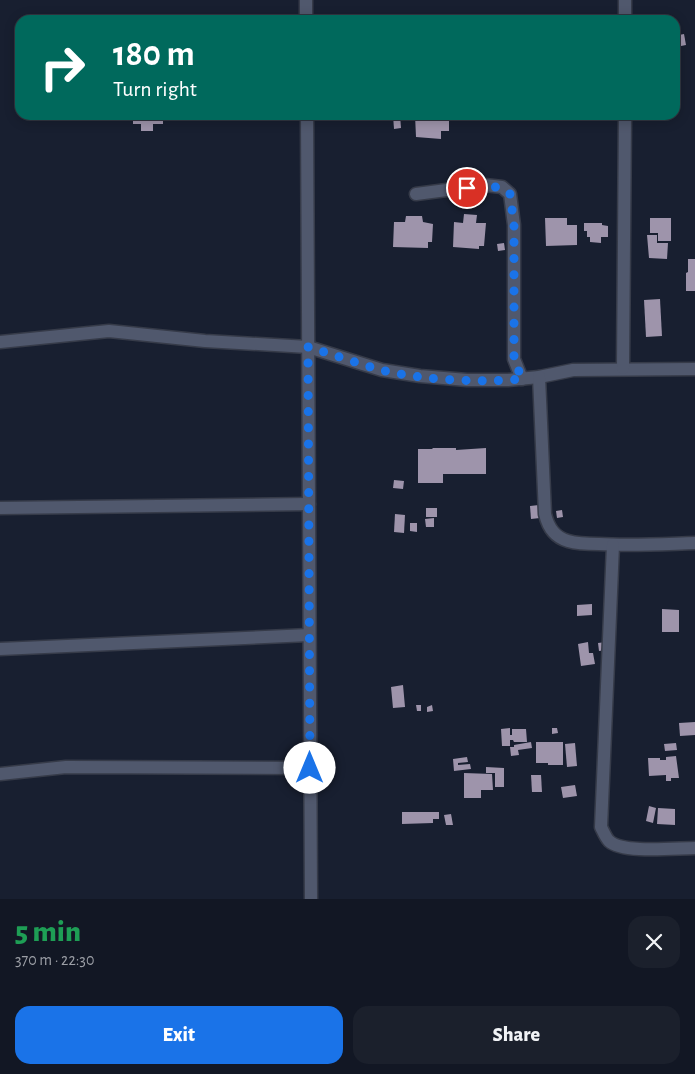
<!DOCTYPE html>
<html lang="en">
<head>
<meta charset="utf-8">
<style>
  body { margin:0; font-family:"Alegreya Sans",sans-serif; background:#1b202c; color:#f1f3f6; height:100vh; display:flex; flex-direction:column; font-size:19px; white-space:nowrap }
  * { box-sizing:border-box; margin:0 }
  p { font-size:16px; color:#9c9fa6 }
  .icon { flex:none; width:28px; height:28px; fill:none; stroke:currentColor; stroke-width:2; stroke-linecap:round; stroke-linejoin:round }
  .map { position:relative; height:899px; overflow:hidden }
  .details { display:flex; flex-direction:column; background:#121724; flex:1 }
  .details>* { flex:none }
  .banner { position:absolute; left:15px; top:15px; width:665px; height:105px; border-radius:15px; box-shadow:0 2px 12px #0003,0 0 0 1px #313641; background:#00695c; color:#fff; overflow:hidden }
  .pin { position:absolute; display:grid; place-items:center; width:42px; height:42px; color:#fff; margin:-21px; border:2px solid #fff; border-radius:50%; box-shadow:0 1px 5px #0007 }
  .me { position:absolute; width:55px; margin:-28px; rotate:0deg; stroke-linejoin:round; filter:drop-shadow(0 0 4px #0008) }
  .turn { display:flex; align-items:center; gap:18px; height:105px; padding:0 15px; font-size:22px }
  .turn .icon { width:65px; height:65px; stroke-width:2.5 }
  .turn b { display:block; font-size:35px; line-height:42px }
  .round { display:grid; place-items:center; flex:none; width:52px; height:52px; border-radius:15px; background:#1b202c }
  .summary { display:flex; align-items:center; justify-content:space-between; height:85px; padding:0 15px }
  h1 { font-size:30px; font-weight:800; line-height:38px; color:#1e9e55 }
  .button { display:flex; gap:10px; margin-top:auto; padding:10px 15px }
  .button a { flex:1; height:58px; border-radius:15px; background:#1a73e8; color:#fff; font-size:20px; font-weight:800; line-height:58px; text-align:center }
  .button a+a { background:#1b202c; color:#f1f3f6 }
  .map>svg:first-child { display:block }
</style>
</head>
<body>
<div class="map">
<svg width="695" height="899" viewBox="0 0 695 899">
  <rect width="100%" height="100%" fill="#181f30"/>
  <g fill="#9e94ab">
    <path d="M 684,34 L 686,45 L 681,46 L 679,35 Z"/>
    <path d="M 675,53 L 680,53 L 679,62 L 675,62 Z"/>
    <path d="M 133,115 L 163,115 L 163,124 L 153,124 L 153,131 L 141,131 L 141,124 L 133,124 Z"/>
    <path d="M 393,115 L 400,115 L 401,128 L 394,129 Z"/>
    <path d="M 415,115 L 449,115 L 449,131 L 441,131 L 441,139 L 416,137 Z"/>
    <path d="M 464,214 L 477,215 L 476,223 L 486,223 L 484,246 L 479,246 L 479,249 L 453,247 L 454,222 L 463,223 Z"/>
    <path d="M 406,216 L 422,216 L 423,222 L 433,224 L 432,242 L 428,242 L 428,248 L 393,247 L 394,222 L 405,222 Z"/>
    <path d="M 545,218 L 567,218 L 567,225 L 577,225 L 577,245 L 546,246 Z"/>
    <path d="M 650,218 L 671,218 L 671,241 L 658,241 L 658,233 L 650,233 Z"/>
    <path d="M 584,223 L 602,223 L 602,225 L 608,226 L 608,237 L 601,237 L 601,243 L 590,242 L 590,237 L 587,237 L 587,231 L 584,231 Z"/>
    <path d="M 647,235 L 657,235 L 657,243 L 668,243 L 667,259 L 649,258 Z"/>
    <path d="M 504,243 L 505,250 L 498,251 L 497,244 Z"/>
    <path d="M 688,259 L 695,259 L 695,291 L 686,291 L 686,273 L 688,272 Z"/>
    <path d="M 660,299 L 662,336 L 646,337 L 644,300 Z"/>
    <path d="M 433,448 L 456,448 L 456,450 L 486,448 L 486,474 L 443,474 L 443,483 L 418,483 L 418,449 L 432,449 Z"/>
    <path d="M 394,480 L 404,481 L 403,489 L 393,488 Z"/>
    <path d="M 539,505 L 540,518 L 531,519 L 530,506 Z"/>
    <rect x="426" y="508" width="11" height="9"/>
    <path d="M 562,510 L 563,517 L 557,518 L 556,511 Z"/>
    <path d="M 395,514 L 405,515 L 404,533 L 394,532 Z"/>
    <path d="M 434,518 L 434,527 L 426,527 L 425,519 Z"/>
    <path d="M 410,523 L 417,523 L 417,532 L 410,531 Z"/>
    <path d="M 592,604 L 592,615 L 577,616 L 577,605 Z"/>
    <path d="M 662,609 L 679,610 L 679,632 L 662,632 Z"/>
    <path d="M 588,642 L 589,653 L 593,653 L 595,664 L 581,666 L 578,644 Z"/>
    <path d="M 606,642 L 606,650 L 599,651 L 598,643 Z"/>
    <path d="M 403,685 L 405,707 L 393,708 L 391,687 Z"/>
    <path d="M 416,705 L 421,705 L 421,711 L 417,711 Z"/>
    <path d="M 432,705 L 433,711 L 427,712 L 427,707 Z"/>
    <path d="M 695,722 L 695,735 L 680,736 L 679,723 Z"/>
    <path d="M 510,728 L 510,735 L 512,735 L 512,729 L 526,729 L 527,742 L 514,742 L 513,740 L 510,740 L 510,746 L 502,746 L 501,729 Z"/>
    <path d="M 552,728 L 557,728 L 558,733 L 552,734 Z"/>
    <path d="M 531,742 L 532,748 L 518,750 L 519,755 L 511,756 L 510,747 L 514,747 L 514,745 Z"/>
    <path d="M 536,742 L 563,742 L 563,765 L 548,765 L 548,763 L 536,763 Z"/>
    <path d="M 575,743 L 577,766 L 567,767 L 565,744 Z"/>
    <path d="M 676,743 L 677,750 L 665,751 L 664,744 Z"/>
    <path d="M 676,756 L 679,778 L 671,778 L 671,781 L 666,781 L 666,775 L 649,776 L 648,758 L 660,758 L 660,760 L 666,760 L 666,757 Z"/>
    <path d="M 467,757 L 468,762 L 458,763 L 458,765 L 470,764 L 471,769 L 454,771 L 453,759 Z"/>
    <path d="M 486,767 L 504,768 L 504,787 L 495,787 L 495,773 L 486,773 Z"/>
    <path d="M 464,773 L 492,774 L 493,790 L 481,790 L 481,798 L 464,798 Z"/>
    <path d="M 531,775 L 541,775 L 542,792 L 532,792 Z"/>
    <path d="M 575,785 L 577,796 L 563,798 L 561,787 Z"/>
    <path d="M 649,806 L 656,808 L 653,823 L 646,821 Z"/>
    <path d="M 658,808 L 675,809 L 675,825 L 657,824 Z"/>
    <path d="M 402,812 L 439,812 L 439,819 L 433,819 L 433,823 L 402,824 Z"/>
    <path d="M 451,814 L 453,825 L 446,825 L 444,815 Z"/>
  </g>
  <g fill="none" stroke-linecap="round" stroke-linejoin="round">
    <defs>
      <g id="street">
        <path d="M 306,0 L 306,20"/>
        <path d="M 625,0 L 625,20"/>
        <path d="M 307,115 L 311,899"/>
        <path d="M 416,194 L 485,185 L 502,187 L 510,194 L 514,225 L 514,359 L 522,379"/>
        <path d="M 0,342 L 109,331 L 205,341 L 308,347 L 382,370 L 420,376 L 467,380 L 508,380 L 539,377 L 573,370 L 695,369"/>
        <path d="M 623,368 L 625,115"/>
        <path d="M 539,377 L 545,514 C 548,527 554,537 568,541 C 578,544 589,544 599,544 C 631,546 663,544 695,543"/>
        <path d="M 0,508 L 309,504"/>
        <path d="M 613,545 L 601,827 C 603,831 606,838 609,841 C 623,854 676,848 695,848"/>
        <path d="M 0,649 L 309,635"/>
        <path d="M 0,774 L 66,767 L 310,768"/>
      </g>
    </defs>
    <use href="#street" stroke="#363b49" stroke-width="15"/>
    <use href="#street" stroke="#50586d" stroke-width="12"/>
  </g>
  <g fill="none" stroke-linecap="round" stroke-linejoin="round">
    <path stroke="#1a73e8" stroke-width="9" stroke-dasharray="0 16.2" d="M 310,768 L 308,347 C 332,354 356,363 381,370 C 422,380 480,383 522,379 L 514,359 L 514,225 L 510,194 C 497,184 483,185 467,188"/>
  </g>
</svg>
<div class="pin" style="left:467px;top:188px;background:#d93025"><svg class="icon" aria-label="arrive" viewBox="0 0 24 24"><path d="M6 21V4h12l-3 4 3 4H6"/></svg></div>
<svg class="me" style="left:310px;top:768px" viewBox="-20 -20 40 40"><circle r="19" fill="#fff"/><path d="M0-13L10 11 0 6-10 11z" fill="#1a73e8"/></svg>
<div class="banner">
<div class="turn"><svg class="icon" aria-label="right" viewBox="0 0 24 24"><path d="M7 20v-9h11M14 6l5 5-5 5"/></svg><div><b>180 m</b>Turn right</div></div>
</div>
</div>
<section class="details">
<div class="summary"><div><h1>5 min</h1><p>370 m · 22:30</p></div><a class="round"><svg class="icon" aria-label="close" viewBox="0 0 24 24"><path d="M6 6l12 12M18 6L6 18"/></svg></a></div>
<div class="button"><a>Exit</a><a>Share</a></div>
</section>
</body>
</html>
